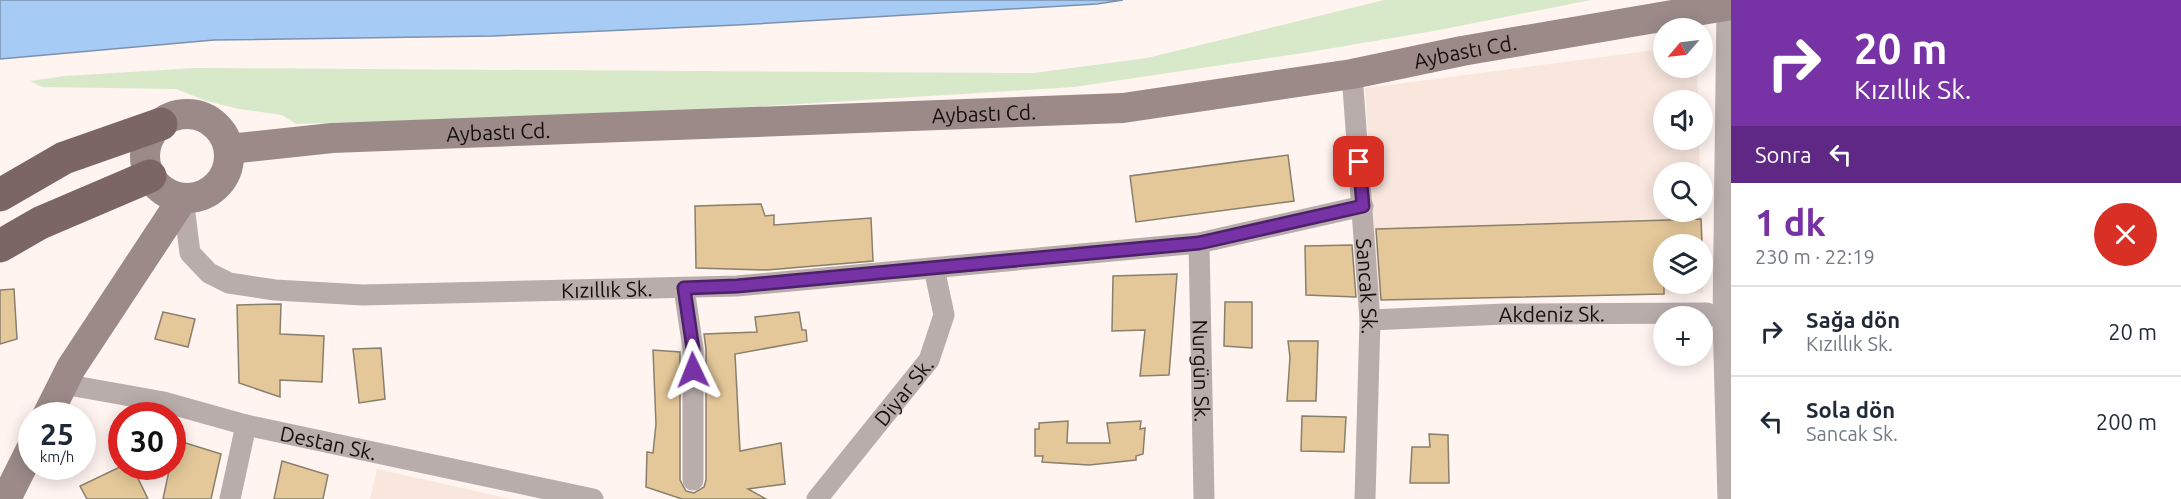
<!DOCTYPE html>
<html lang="tr">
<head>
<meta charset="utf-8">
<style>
  body { margin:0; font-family:Ubuntu,sans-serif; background:#f2f2f3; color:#1f2937; height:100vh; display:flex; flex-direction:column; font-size:22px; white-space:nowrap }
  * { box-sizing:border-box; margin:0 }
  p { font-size:20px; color:#747a83 }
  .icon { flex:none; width:33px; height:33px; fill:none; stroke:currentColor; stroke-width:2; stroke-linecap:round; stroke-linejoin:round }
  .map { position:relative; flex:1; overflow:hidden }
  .drawer { display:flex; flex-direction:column; background:#fff; width:450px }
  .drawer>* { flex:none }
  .guide { background:#7732a5; color:#fff; overflow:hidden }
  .needle { width:39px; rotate:242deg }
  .fabs { position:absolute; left:1653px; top:18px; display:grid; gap:12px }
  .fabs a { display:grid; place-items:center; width:60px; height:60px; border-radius:50%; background:#fff; box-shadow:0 3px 15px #0003; font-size:30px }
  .speed { position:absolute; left:18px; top:402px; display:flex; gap:12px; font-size:30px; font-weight:700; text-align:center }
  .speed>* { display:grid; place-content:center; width:78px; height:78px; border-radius:50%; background:#fff; box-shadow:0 3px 15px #0003; line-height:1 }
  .speed small { font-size:15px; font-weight:400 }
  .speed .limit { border:9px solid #d22; background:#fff; color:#111 }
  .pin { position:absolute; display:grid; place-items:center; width:51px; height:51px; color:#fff; margin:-26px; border-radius:12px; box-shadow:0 3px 9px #0006 }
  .me { position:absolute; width:66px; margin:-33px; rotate:358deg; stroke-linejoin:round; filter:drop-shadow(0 0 4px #0008) }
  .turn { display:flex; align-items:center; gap:21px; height:126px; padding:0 24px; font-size:27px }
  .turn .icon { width:78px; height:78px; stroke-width:2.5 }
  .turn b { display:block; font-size:42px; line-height:51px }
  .then { display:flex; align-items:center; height:57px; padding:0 24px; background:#0003; gap:12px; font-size:22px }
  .round { display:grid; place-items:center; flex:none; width:63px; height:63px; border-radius:32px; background:#f2f2f3 }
  .summary { display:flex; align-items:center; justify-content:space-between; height:102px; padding:0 24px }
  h1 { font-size:36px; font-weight:600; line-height:45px; color:#7732a5 }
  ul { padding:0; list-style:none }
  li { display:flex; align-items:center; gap:18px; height:90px; padding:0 24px; border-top:2px solid #e0e1e3 }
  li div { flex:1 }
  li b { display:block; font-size:22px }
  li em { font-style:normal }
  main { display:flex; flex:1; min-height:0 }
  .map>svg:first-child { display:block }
</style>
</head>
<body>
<main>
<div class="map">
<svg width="1731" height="499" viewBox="0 0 1731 499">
  <rect width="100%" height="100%" fill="#fff4f0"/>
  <g fill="#f9e7de">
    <path d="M 1663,49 L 1664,68 L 1697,68 L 1698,100 L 1664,100 L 1664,140 L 1699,140 L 1700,172 L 1664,172 L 1664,212 L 1701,212 L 1702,244 L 1664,244 L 1664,284 L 1703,282 L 1703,293 L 1378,300 L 1365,88 Z"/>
    <path d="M 377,469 L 511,499 L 370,499 Z"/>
  </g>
  <path fill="#d7e9c9" d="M 1384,0 L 1591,0 L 1434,31 L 1303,53 L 1074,87 L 651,113 L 296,124 L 282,115 L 239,109 L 207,101 L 176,89 L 42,87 L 30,81 L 65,76 L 195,68 L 1034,73 L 1147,58 Z"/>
  <path fill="#a6cbf4" stroke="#7b92ae" stroke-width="1.5" d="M 0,0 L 1123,0 L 1097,4 L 737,25 L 493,36 L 214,40 L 0,59 Z"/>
  <g fill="#e4c899" stroke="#8a7f6c" stroke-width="1.5">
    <path d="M 1288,155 L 1294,201 L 1136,222 L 1130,176 Z"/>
    <path d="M 761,204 L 765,216 L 774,215 L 774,225 L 871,218 L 873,261 L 767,270 L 696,268 L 695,206 Z"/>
    <path d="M 1701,219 L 1702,244 L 1664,244 L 1664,294 L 1381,300 L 1376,229 Z"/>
    <path d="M 1352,245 L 1356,297 L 1306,295 L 1305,246 Z"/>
    <path d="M 1177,274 L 1169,375 L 1140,376 L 1145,330 L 1112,331 L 1113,276 Z"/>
    <path d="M 14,289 L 17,339 L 0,344 L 0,290 Z"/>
    <path d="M 1225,302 L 1252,302 L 1252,348 L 1224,346 Z"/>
    <path d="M 281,304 L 280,334 L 324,336 L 322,382 L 280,380 L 280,397 L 239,383 L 237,305 Z"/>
    <path d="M 163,312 L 195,319 L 188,347 L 155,339 Z"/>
    <path d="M 799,312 L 802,330 L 806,330 L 807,341 L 735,354 L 740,451 L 781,443 L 785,484 L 748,489 L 766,499 L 682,499 L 646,487 L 647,452 L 653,453 L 656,424 L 653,350 L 680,352 L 680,480 L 686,491 L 694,493 L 704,487 L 706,480 L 706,349 L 704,334 L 757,332 L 755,317 Z"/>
    <path d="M 1288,341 L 1318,341 L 1316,401 L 1287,401 L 1290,357 Z"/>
    <path d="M 381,348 L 385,399 L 359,403 L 353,349 Z"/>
    <path d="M 1302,416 L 1346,417 L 1344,452 L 1301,451 Z"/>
    <path d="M 1068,421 L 1067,443 L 1110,443 L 1107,423 L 1141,421 L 1140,429 L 1145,428 L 1143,454 L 1136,456 L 1136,460 L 1089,465 L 1042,462 L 1043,456 L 1035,456 L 1035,429 L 1039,429 L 1039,423 Z"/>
    <path d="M 1429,434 L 1448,435 L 1449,483 L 1410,483 L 1412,447 L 1430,447 Z"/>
    <path d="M 176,440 L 221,454 L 211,499 L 163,499 L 170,466 L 172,466 Z"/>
    <path d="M 282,461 L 328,475 L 323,499 L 274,499 Z"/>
    <path d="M 122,466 L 132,466 L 148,499 L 87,499 L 80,486 Z"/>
  </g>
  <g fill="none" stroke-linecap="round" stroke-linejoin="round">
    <g stroke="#b9adac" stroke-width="21">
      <path d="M 1727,6 L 1723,319 L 1728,499"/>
      <path id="s1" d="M 1352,74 L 1370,320 L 1365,499"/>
      <path id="s2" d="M 183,198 L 190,253 L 209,273 L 229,283 L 275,290 L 363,295 L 737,286 L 1199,243 L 1363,206"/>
      <path id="s3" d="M 1199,243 L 1204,499"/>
      <path d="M 684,288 L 693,349 L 693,480"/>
      <path id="s4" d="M 1370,320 L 1504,314 L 1707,313 L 1723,319 L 1731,319"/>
      <path id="s5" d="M 63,384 L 164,402 L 246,425 L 593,499"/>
      <path d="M 230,499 L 246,425"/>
      <path id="s6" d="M 817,499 L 929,360 L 944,315 L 934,268"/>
    </g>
    <g stroke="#9b8a88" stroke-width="30">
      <circle cx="187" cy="156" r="42"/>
      <path id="s7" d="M 229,149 L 332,138 L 1123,108 L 1352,74 L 1462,51 L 1731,5"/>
      <path d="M 47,416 L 71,368 L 183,198"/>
      <path d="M 6,499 L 32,447"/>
    </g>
    <g stroke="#7c6664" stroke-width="33">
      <path d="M 0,195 L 64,158 L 161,124"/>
      <path d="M 0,246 L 40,223 L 150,176"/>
    </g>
  </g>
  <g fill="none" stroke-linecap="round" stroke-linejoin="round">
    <defs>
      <path id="route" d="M 693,370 L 693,349 L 684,288 L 737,286 L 1199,243 L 1363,206 L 1359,162"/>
    </defs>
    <use href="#route" stroke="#4d206b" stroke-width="15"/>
    <use href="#route" stroke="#7732a5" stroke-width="10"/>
  </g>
  <g text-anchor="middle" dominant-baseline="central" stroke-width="5" stroke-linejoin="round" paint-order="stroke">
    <g font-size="21" fill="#160e0a" stroke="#fff">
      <text stroke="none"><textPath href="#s7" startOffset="1242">Aybastı Cd.</textPath></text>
      <text stroke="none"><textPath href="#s7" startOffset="756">Aybastı Cd.</textPath></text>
      <text stroke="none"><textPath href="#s7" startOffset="270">Aybastı Cd.</textPath></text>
      <text stroke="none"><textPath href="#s1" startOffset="213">Sancak Sk.</textPath></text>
      <text stroke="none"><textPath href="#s2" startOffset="484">Kızıllık Sk.</textPath></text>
      <text stroke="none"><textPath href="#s4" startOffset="182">Akdeniz Sk.</textPath></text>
      <text stroke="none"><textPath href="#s3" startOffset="128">Nurgün Sk.</textPath></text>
      <text stroke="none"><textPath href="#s6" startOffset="138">Diyar Sk.</textPath></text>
      <text stroke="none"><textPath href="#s5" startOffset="272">Destan Sk.</textPath></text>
    </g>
  </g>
</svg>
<div class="fabs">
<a><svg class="needle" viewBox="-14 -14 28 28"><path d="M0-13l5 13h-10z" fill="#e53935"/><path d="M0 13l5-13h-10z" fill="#747a83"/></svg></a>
<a><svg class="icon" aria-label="sound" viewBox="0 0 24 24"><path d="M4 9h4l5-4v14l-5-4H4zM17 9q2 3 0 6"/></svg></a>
<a><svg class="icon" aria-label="search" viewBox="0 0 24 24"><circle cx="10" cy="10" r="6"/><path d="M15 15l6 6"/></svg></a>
<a><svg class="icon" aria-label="layers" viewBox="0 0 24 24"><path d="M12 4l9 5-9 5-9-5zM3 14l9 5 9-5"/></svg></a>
<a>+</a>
</div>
<div class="speed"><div>25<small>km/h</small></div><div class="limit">30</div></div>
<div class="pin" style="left:1359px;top:162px;background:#d93025"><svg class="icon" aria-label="arrive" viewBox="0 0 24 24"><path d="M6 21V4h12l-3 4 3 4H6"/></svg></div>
<svg class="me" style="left:693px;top:370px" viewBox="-20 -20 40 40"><path d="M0-17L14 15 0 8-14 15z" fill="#7732a5" stroke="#fff" stroke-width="4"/></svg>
</div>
<section class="drawer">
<div class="guide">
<div class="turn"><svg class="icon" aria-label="right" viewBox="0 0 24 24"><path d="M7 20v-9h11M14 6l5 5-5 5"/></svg><div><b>20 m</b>Kızıllık Sk.</div></div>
<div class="then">Sonra<svg class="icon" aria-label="left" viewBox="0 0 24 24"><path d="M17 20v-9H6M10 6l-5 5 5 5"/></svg></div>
</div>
<div class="summary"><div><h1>1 dk</h1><p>230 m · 22:19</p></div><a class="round" style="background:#d93025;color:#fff"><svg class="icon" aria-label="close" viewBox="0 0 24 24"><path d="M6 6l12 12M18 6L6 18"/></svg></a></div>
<ul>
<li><svg class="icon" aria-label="right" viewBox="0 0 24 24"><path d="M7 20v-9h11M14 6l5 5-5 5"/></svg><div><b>Sağa dön</b><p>Kızıllık Sk.</p></div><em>20 m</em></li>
<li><svg class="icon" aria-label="left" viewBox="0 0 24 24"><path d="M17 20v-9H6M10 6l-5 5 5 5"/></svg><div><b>Sola dön</b><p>Sancak Sk.</p></div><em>200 m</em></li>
</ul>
</section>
</main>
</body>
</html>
